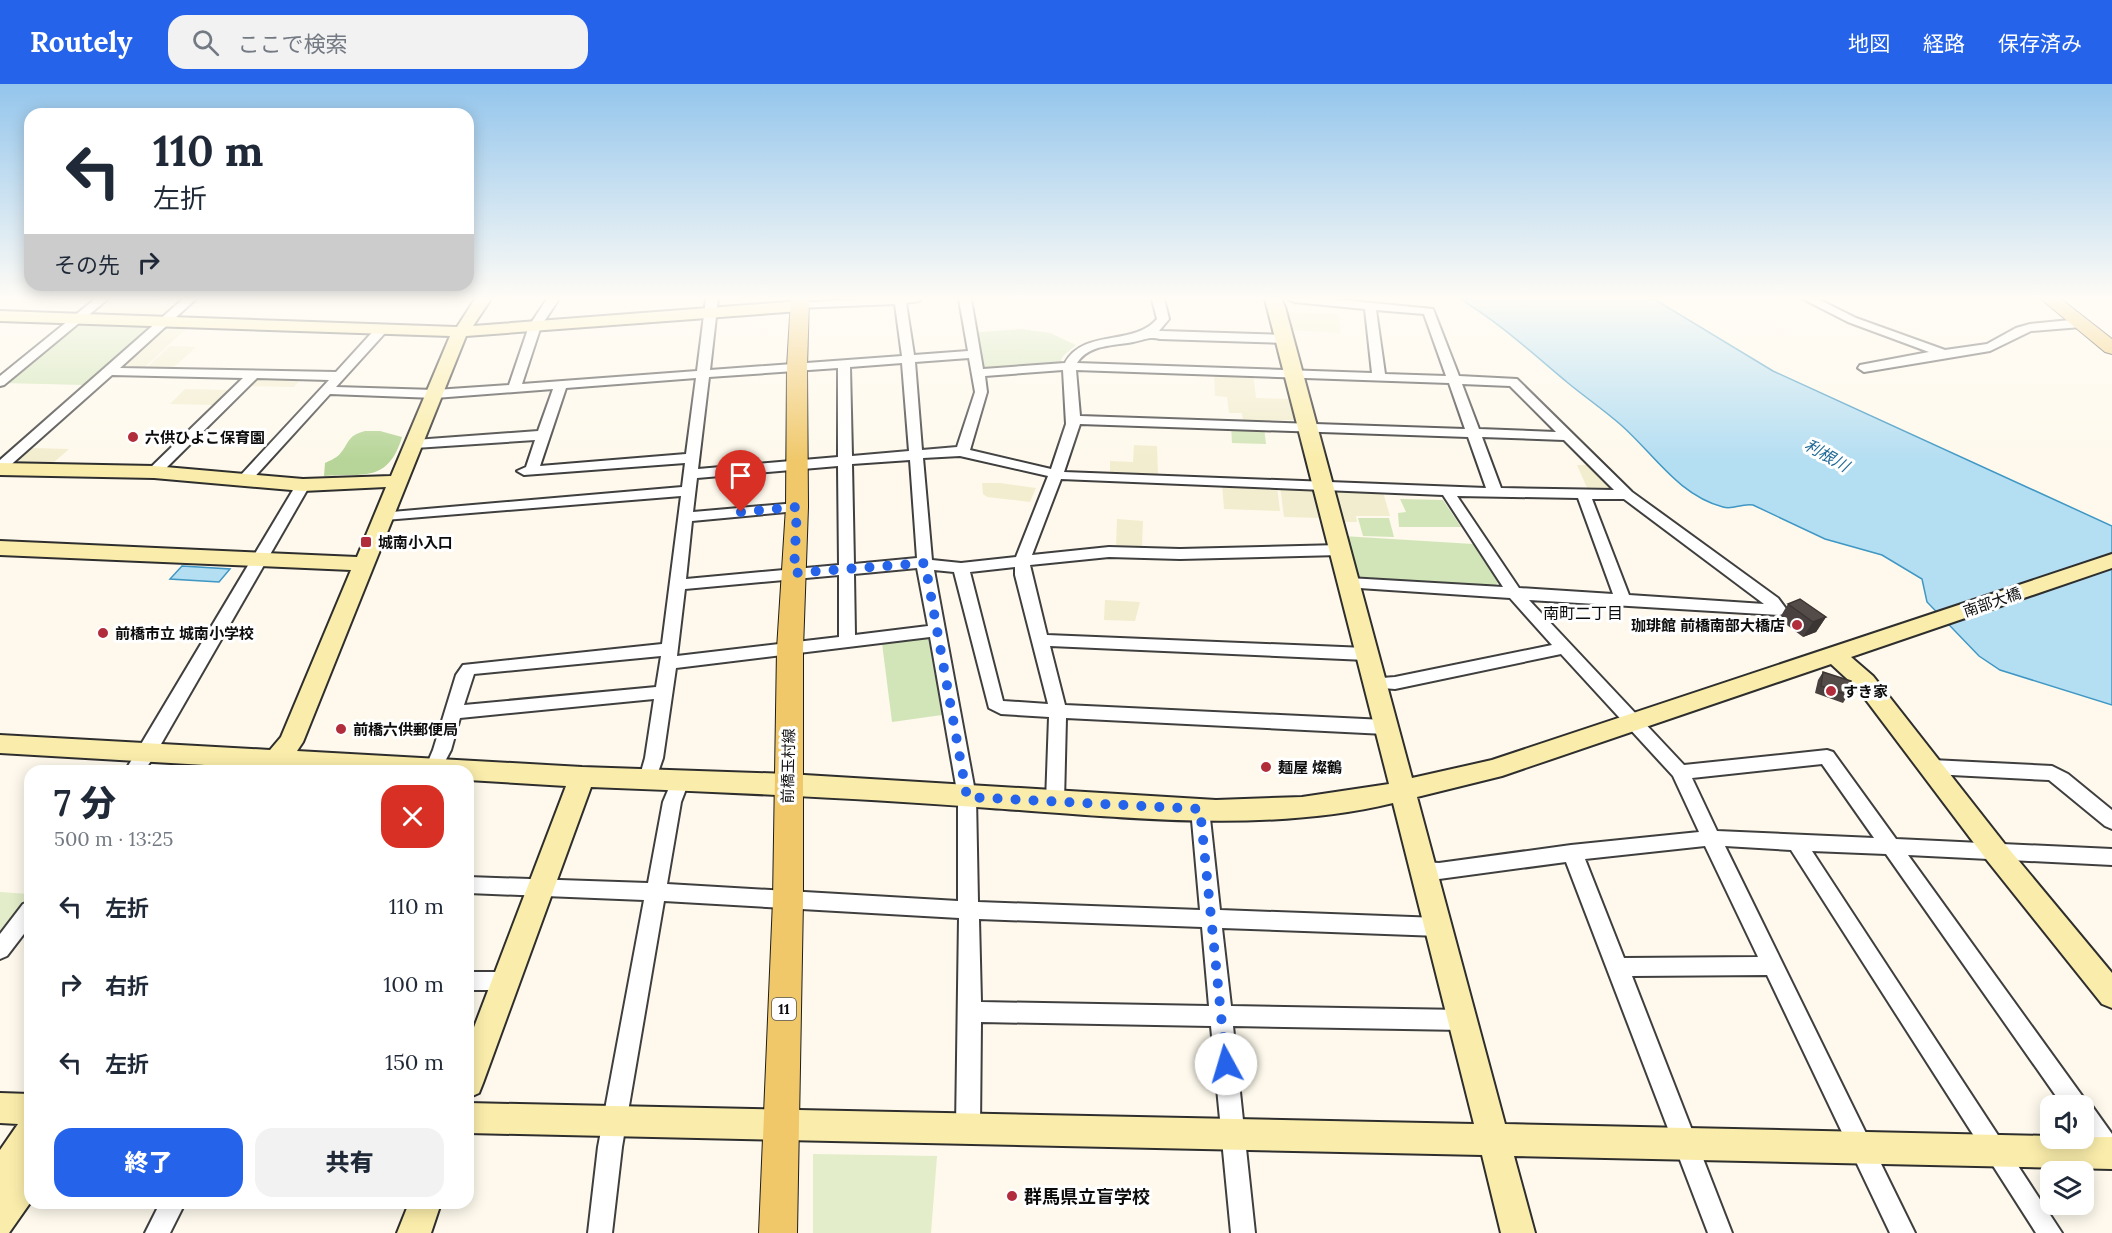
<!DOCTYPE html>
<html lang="ja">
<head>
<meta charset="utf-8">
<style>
  body { margin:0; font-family:Lora,"Noto Sans JP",serif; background:#f2f2f3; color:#1f2937; height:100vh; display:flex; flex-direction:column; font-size:22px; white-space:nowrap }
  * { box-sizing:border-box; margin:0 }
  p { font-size:20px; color:#747a83 }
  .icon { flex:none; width:33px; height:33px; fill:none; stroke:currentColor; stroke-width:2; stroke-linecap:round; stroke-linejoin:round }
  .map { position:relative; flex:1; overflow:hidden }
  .sheet { position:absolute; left:24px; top:681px; width:450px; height:444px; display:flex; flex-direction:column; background:#fff; border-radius:18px; box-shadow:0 3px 15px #0003 }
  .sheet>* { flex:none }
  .guide { position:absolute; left:24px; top:24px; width:450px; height:183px; border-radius:18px; box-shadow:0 3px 15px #0003; background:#fff; color:#1f2937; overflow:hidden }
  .fabs { position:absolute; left:2040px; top:1011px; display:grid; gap:12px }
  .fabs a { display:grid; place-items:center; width:54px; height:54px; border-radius:12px; background:#fff; box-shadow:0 3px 15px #0003; font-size:30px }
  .pin { position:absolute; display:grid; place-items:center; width:51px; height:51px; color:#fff; margin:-62px -26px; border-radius:50% 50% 50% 0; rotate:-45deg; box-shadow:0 0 6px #0007 }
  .pin .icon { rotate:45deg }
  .me { position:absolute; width:66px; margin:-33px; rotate:354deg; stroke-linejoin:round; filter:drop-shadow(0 0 4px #0008) }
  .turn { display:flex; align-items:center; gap:21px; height:126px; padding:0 30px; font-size:27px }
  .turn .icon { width:78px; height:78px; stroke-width:2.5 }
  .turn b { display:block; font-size:42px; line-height:51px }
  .then { display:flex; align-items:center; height:57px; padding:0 30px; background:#0003; gap:12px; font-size:22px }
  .round { display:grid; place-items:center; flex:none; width:63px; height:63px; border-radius:18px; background:#f2f2f3 }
  .head { display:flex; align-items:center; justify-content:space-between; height:102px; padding:0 30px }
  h1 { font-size:36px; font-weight:800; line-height:45px }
  .primary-button { display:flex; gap:12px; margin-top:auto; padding:12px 30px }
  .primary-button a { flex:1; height:69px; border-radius:18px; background:#2563eb; color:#fff; font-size:24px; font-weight:800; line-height:69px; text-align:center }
  .primary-button a+a { background:#f2f2f3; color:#1f2937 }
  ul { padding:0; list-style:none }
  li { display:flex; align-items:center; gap:18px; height:78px; padding:0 30px }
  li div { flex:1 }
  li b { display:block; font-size:22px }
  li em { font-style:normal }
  header { display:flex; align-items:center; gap:36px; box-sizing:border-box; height:84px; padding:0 30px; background:#2563eb; color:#fff }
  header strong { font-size:28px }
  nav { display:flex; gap:33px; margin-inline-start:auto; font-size:21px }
  .search { width:420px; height:54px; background:#f2f2f3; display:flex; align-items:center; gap:15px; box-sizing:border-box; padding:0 21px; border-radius:18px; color:#747a83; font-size:22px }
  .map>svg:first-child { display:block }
</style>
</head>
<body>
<header>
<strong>Routely</strong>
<div class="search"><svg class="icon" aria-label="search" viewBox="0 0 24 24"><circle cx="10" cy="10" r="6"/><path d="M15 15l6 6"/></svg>ここで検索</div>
<nav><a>地図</a><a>経路</a><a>保存済み</a></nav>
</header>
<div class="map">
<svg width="2112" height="1149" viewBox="0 0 2112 1149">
  <rect width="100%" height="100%" fill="#fef9ec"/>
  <g fill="#f2edce">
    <path d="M 106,215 L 161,215 L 155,220 L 174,220 L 166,228 L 157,231 L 87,230 Z"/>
    <path d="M 1285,228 L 1339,230 L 1340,249 L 1288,246 Z"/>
    <path d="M 170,243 L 188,243 L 145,283 L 124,282 L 123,280 L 163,245 Z"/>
    <path d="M 170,262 L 196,263 L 173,284 L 147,283 Z"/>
    <path d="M 1214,288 L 1253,289 L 1256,314 L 1293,315 L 1296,336 L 1243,337 L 1242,329 L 1229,329 L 1227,313 L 1215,312 Z"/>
    <path d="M 303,292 L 294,303 L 246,302 L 254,294 Z"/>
    <path d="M 185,305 L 230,306 L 215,321 L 170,320 Z"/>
    <path d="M 1134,361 L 1157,362 L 1158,390 L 1110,388 L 1110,377 L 1133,378 Z"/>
    <path d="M 31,364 L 69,365 L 53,379 L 19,378 L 18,375 Z"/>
    <path d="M 1577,381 L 1588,381 L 1611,402 L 1609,406 L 1588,406 Z"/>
    <path d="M 982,399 L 1000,399 L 1036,404 L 1030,418 L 987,413 L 983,410 Z"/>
    <path d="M 1222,400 L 1277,402 L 1280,427 L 1224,425 Z"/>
    <path d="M 1280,402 L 1309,403 L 1316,406 L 1321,434 L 1284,433 Z"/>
    <path d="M 1337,404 L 1382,405 L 1390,432 L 1356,432 L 1357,438 L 1340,438 L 1333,407 Z"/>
    <path d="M 1117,435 L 1143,437 L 1142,462 L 1116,461 Z"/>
    <path d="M 1105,516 L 1140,518 L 1135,537 L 1104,536 Z"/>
  </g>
  <g fill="#d2e5b8">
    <path d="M 149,239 L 149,245 L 84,301 L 2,299 L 75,240 Z"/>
    <path d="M 1021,245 L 1050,249 L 1076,261 L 1063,272 L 1059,281 L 988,286 L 983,284 L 977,250 L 980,248 Z"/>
    <path d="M 1231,342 L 1264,343 L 1266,360 L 1232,359 Z"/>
    <path d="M 1400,415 L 1443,416 L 1461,443 L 1399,443 L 1398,429 L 1406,428 Z"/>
    <path d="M 1358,434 L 1389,434 L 1394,453 L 1363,452 Z"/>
    <path d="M 1343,452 L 1473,460 L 1499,498 L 1494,502 L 1359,493 L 1353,489 Z"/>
    <path d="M 929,553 L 942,631 L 892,638 L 882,559 Z"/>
  </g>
  <path fill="#b7d598" d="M 365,347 L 380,347 L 402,353 C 388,399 364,389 324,392 L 325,379 C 329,377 336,374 339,371 C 350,359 346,352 365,347 Z"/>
  <g fill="#e3edc9">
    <path d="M 0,808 L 29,810 L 0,847 Z"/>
    <path d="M 813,1070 L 937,1072 L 931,1149 L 813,1149 Z"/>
  </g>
  <g fill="#b4def2" stroke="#3f97c4" stroke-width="1.5">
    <path d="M 1460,215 L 1654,215 L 1773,287 L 2112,442 L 2112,621 L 2000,586 L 1979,572 L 1927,518 L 1922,495 L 1882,471 L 1825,455 L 1753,421 C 1741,419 1734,426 1723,423 C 1678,411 1654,370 1621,341 C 1604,326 1585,313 1568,299 C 1532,269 1500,239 1460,215 Z"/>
    <path d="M 182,482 L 230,485 L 219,498 L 170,495 Z"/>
  </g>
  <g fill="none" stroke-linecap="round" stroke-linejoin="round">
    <defs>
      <g id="street">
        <path d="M 95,215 L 108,215 L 4,301 L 0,302 L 0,292 Z"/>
        <path d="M 183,215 L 196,215 L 120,284 L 336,288 L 377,243 L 385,243 L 385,249 L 336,303 L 435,306 L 509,301 L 529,242 L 547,215 L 559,215 L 541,242 L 522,300 L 697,287 L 706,215 L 718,215 L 710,286 L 902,272 L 895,220 L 796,224 L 796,220 L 800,219 L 861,215 L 921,215 L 919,217 L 906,219 L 914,271 L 968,267 L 959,215 L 971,215 L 983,285 L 1065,279 C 1084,244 1133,263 1157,235 L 1152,215 L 1164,215 L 1169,235 L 1159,247 L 1162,247 L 1286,251 L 1292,255 L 1286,259 L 1160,255 C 1149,252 1144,256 1133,258 C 1114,262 1089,260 1077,279 L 1372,289 L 1365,225 L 1294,218 L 1288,215 L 1331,215 L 1433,225 L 1459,292 L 1517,295 L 1632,408 L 1778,514 L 1787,526 L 1785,530 L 1779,531 L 1529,516 L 1684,681 L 1827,666 L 1833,668 L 1896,755 L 2112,765 L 2112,781 L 1908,771 L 2088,1020 L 2092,1022 L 2112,1050 L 2112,1082 L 2104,1078 L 2084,1049 L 2084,1022 L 2063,1022 L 1886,770 L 1812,767 L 2062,1149 L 2036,1149 L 1791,766 L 1725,762 L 1915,1149 L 1890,1149 L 1767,891 L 1632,892 L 1732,1149 L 1708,1149 L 1566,778 L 1439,795 L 1417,792 L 1414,786 L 1417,780 L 1424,778 L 1439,779 L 1571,761 L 1699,748 L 1673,692 L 1561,570 L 1395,605 L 1368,603 L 1366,599 L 1368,595 L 1395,593 L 1552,561 L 1510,514 L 1344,503 L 1341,499 L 1344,495 L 1349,494 L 1503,503 L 1443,411 L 1061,395 L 1032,471 L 1109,463 L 1180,465 L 1340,461 L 1347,466 L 1340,471 L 1180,475 L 1109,473 L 1030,481 L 1047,551 L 1366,564 L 1372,566 L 1374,570 L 1372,574 L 1366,576 L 1050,562 L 1065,621 L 1385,636 L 1391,638 L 1394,643 L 1391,648 L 1385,650 L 1066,634 L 1064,718 L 1062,723 L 1055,725 L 1048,723 L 1046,718 L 1049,633 L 1001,630 L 989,624 L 954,488 L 934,486 L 976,713 L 978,818 L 1200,826 L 1191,725 L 1193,720 L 1200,718 L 1207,720 L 1209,725 L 1220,826 L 1439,834 L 1446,837 L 1449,843 L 1446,849 L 1439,852 L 1222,844 L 1231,922 L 1463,926 L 1471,929 L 1474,936 L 1471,943 L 1463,946 L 1233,942 L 1255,1149 L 1231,1149 L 1211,942 L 981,938 L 980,1044 L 976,1052 L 968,1055 L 960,1052 L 956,1044 L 959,834 L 664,817 L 622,1063 L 612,1149 L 588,1149 L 598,1063 L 644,816 L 468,809 L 468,793 L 648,799 L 663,718 L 674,692 L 680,690 L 686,692 L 689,697 L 681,718 L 667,800 L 958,817 L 958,713 L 930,553 L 676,584 L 663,674 L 654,700 L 648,702 L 642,700 L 639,695 L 645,674 L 654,615 L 460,634 L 451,666 L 440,687 L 424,687 L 433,666 L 456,591 L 463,581 L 662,560 L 681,412 L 385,436 L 378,432 L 380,429 L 682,403 L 685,379 L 524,391 L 517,387 L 526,383 L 535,356 L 415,364 L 408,360 L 415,356 L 538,347 L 553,305 L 435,314 L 330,310 L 249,399 L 239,399 L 237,396 L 239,393 L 329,296 L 257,294 L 159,391 L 149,391 L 147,388 L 149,385 L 243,294 L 112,291 L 5,386 L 0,387 L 0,376 ZM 1376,226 L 1424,230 L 1446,292 L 1385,290 ZM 969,274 L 975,308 L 957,363 L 922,366 L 915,278 ZM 902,279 L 909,367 L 852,372 L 850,283 ZM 838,284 L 838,373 L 698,385 L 709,293 ZM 1063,286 L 1066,340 L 1051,385 L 970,366 L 987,308 L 985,292 ZM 1076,286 L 1449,299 L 1465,345 L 1080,332 ZM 696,294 L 686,370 L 540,382 L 566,304 ZM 1462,300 L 1510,302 L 1556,348 L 1479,345 ZM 1080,340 L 1468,353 L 1486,404 L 1064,388 ZM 1482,353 L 1564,356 L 1614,406 L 1501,404 ZM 960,372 L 1048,392 L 1016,473 L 961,479 L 932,476 L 923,374 ZM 910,376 L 917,474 L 854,480 L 852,380 ZM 838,382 L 839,481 L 686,495 L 692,437 L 797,427 L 804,423 L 797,419 L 693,428 L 697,394 ZM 1457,412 L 1578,414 L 1613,510 L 1519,504 ZM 1592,415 L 1624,415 L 1764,520 L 1629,511 ZM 1015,483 L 1015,491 L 1048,620 L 1003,617 L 970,488 ZM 917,484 L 928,542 L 855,551 L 854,490 ZM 839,491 L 839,553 L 677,572 L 685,505 ZM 661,572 L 656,603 L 464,621 L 474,590 ZM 1822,680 L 1874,754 L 1717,747 L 1692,694 ZM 1705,762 L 1758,873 L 1624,874 L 1585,775 ZM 979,835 L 1202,843 L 1209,922 L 981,918 Z"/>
        <path d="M 1803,215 L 1818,215 L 1856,234 L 1945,266 L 1987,260 L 2016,244 L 2030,240 L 2081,235 L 2087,239 L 2081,243 L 2031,247 L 1990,267 L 1864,288 L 1858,284 L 1860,281 L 1929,268 L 1848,238 Z"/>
        <path d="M 303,397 L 310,401 L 153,674 L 144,687 L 125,687 L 296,401 Z"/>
        <path d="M 1932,676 L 2052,682 L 2068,690 L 2112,726 L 2112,745 L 2105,742 L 2049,696 L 1932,690 L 1926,688 L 1923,683 L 1926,678 Z"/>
        <path d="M 30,817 L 30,842 L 7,872 L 0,875 L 0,850 L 23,820 Z"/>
        <path d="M 468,888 L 506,888 L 513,890 L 517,897 L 513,904 L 506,906 L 468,906 Z"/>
        <path d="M 160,1119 L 185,1119 L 170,1149 L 145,1149 Z"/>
      </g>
      <g id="secondary">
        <path d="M 475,215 L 491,215 L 473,242 L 800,217 L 808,222 L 800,227 L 466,252 L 303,658 L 297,667 L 582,683 L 788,690 L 1216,716 L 1302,713 L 1389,700 L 1265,215 L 1281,215 L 1285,223 L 1412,694 L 1492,676 L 2112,470 L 2112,484 L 1851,573 L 1873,592 L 2004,759 L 2112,889 L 2112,924 L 2102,920 L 1986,775 L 1857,604 L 1831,580 L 1502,692 L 1417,713 L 1505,1040 L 2050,1052 L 2050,1054 L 2112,1053 L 2112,1085 L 1514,1072 L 1535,1149 L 1501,1149 L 1482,1071 L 468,1049 L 468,1019 L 1474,1040 L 1393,719 C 1265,750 1121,733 990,724 C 857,714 724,708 591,703 L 483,999 L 479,1009 L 468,1014 L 468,959 L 566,702 L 468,696 L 468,687 L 255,687 L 256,684 L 0,669 L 0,651 L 270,666 L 281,653 L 351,486 L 0,471 L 0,457 L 357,473 L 386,403 L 303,407 L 154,394 L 0,391 L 0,379 L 154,382 L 303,395 L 391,392 L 450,252 L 0,237 L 0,227 L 457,243 Z"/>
        <path d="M 0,1009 L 30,1010 L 30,1119 L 9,1149 L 0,1149 L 0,1066 L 18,1040 L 0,1039 Z"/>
        <path d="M 409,1119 L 441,1119 L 431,1149 L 397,1149 Z"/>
      </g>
      <g id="primary">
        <path d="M 791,215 L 809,215 L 807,283 L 808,423 L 803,565 L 803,816 L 797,1149 L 759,1149 L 773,816 L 777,565 L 786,423 L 787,283 Z"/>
        <path d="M 2041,215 L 2061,215 L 2112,255 L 2112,270 L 2105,268 Z"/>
      </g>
    </defs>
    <use href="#street" stroke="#3f3f3f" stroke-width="4"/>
    <use href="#secondary" stroke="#2e2e2e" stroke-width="4"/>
    <use href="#primary" stroke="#1d1d1d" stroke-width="2"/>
    <use href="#street" fill="#fff" fill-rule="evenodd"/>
    <use href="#secondary" fill="#faedab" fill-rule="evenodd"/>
    <use href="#primary" fill="#f0c86a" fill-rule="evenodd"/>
  </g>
  <g fill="#48413f">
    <path d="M 1788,520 L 1826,533 L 1816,548 L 1803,553 L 1779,535 Z"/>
    <path d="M 1823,588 L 1848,611 L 1843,619 L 1815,609 L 1818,596 Z"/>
  </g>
  <path fill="#3b3533" d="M 1826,533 L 1816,548 L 1803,553 L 1813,538 Z"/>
  <g fill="#544c49" stroke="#3b3533" stroke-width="1.5">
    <path d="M 1800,515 L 1826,533 L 1813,538 L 1788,520 Z"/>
    <path d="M 1823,588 L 1851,597 L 1848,611 L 1821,602 Z"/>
  </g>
  <linearGradient id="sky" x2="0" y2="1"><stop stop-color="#93c5ec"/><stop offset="0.57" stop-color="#fffcf6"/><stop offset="1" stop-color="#fffcf6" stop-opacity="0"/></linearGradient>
  <rect width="2112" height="376" fill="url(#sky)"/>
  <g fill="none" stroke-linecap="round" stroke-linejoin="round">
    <path stroke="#2563eb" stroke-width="10" stroke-dasharray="0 18" d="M 741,428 L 797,423 L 794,489 L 925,479 L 967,713 L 1200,725 L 1226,980"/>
  </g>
  <g fill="#b22d3b" stroke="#fff" stroke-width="2">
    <circle cx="133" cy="353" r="6"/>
    <rect x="360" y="452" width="12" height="12" rx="3"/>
    <circle cx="1797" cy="541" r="6"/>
    <circle cx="103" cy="549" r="6"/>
    <circle cx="1831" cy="607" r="6"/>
    <circle cx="341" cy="645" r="6"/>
    <circle cx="1266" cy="683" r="6"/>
    <circle cx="1012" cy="1112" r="6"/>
  </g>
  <g text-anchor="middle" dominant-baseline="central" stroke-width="6" stroke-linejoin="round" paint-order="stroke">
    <rect fill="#fff" stroke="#555" stroke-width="1.5" x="772" y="914" width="24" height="22" rx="4.5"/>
    <g font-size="14" font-weight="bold" fill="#0c0c0c">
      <text x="784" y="925">11</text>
    </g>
    <g font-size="15" font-weight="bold" fill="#0c0c0c" stroke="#fff" text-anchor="start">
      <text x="145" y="353">六供ひよこ保育園</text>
      <text x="378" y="458">城南小入口</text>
      <text x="1785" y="541" text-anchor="end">珈琲館 前橋南部大橋店</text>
      <text x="115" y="549">前橋市立 城南小学校</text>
      <text x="1843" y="607">すき家</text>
      <text x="353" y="645">前橋六供郵便局</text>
      <text x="1278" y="683">麺屋 燦鶴</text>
    </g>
    <g font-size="15" fill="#0c0c0c" stroke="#fff">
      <text transform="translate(1992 518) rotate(-19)">南部大橋</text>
      <text transform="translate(788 682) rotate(-89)">前橋玉村線</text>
    </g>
    <g font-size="16" font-style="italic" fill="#1e6795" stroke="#fff">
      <text transform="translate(1827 371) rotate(30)">利根川</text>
    </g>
    <g font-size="16" fill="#0c0c0c" stroke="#fff">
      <text x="1583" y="529">南町二丁目</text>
    </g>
    <g font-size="18" font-weight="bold" fill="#0c0c0c" stroke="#fff" text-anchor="start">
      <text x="1024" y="1112">群馬県立盲学校</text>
    </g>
  </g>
</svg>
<div class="fabs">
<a><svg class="icon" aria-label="sound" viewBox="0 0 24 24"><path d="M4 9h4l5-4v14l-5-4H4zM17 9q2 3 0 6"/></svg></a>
<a><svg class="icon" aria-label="layers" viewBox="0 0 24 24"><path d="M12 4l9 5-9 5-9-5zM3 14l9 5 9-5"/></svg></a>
</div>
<div class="pin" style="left:741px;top:428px;background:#d93025"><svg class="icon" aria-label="arrive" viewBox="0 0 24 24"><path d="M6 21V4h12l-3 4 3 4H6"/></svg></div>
<svg class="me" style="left:1226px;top:980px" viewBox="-20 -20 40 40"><circle r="19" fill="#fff"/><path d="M0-13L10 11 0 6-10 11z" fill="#2563eb"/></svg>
<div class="guide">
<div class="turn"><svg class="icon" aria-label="left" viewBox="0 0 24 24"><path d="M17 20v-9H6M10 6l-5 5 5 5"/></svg><div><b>110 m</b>左折</div></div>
<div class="then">その先<svg class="icon" aria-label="right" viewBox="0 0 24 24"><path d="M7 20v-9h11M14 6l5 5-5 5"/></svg></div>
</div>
<section class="sheet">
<div class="head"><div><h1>7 分</h1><p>500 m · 13:25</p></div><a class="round" style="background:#d93025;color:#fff"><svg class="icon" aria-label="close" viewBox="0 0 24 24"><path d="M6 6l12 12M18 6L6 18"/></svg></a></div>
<ul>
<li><svg class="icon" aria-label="left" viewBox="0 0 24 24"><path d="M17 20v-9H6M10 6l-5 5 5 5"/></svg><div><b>左折</b></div><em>110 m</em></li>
<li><svg class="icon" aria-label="right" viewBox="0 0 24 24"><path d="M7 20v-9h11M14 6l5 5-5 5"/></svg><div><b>右折</b></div><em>100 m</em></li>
<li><svg class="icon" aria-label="left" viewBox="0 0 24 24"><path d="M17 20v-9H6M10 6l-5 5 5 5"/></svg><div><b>左折</b></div><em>150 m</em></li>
</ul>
<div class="primary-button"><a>終了</a><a>共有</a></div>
</section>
</div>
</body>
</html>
